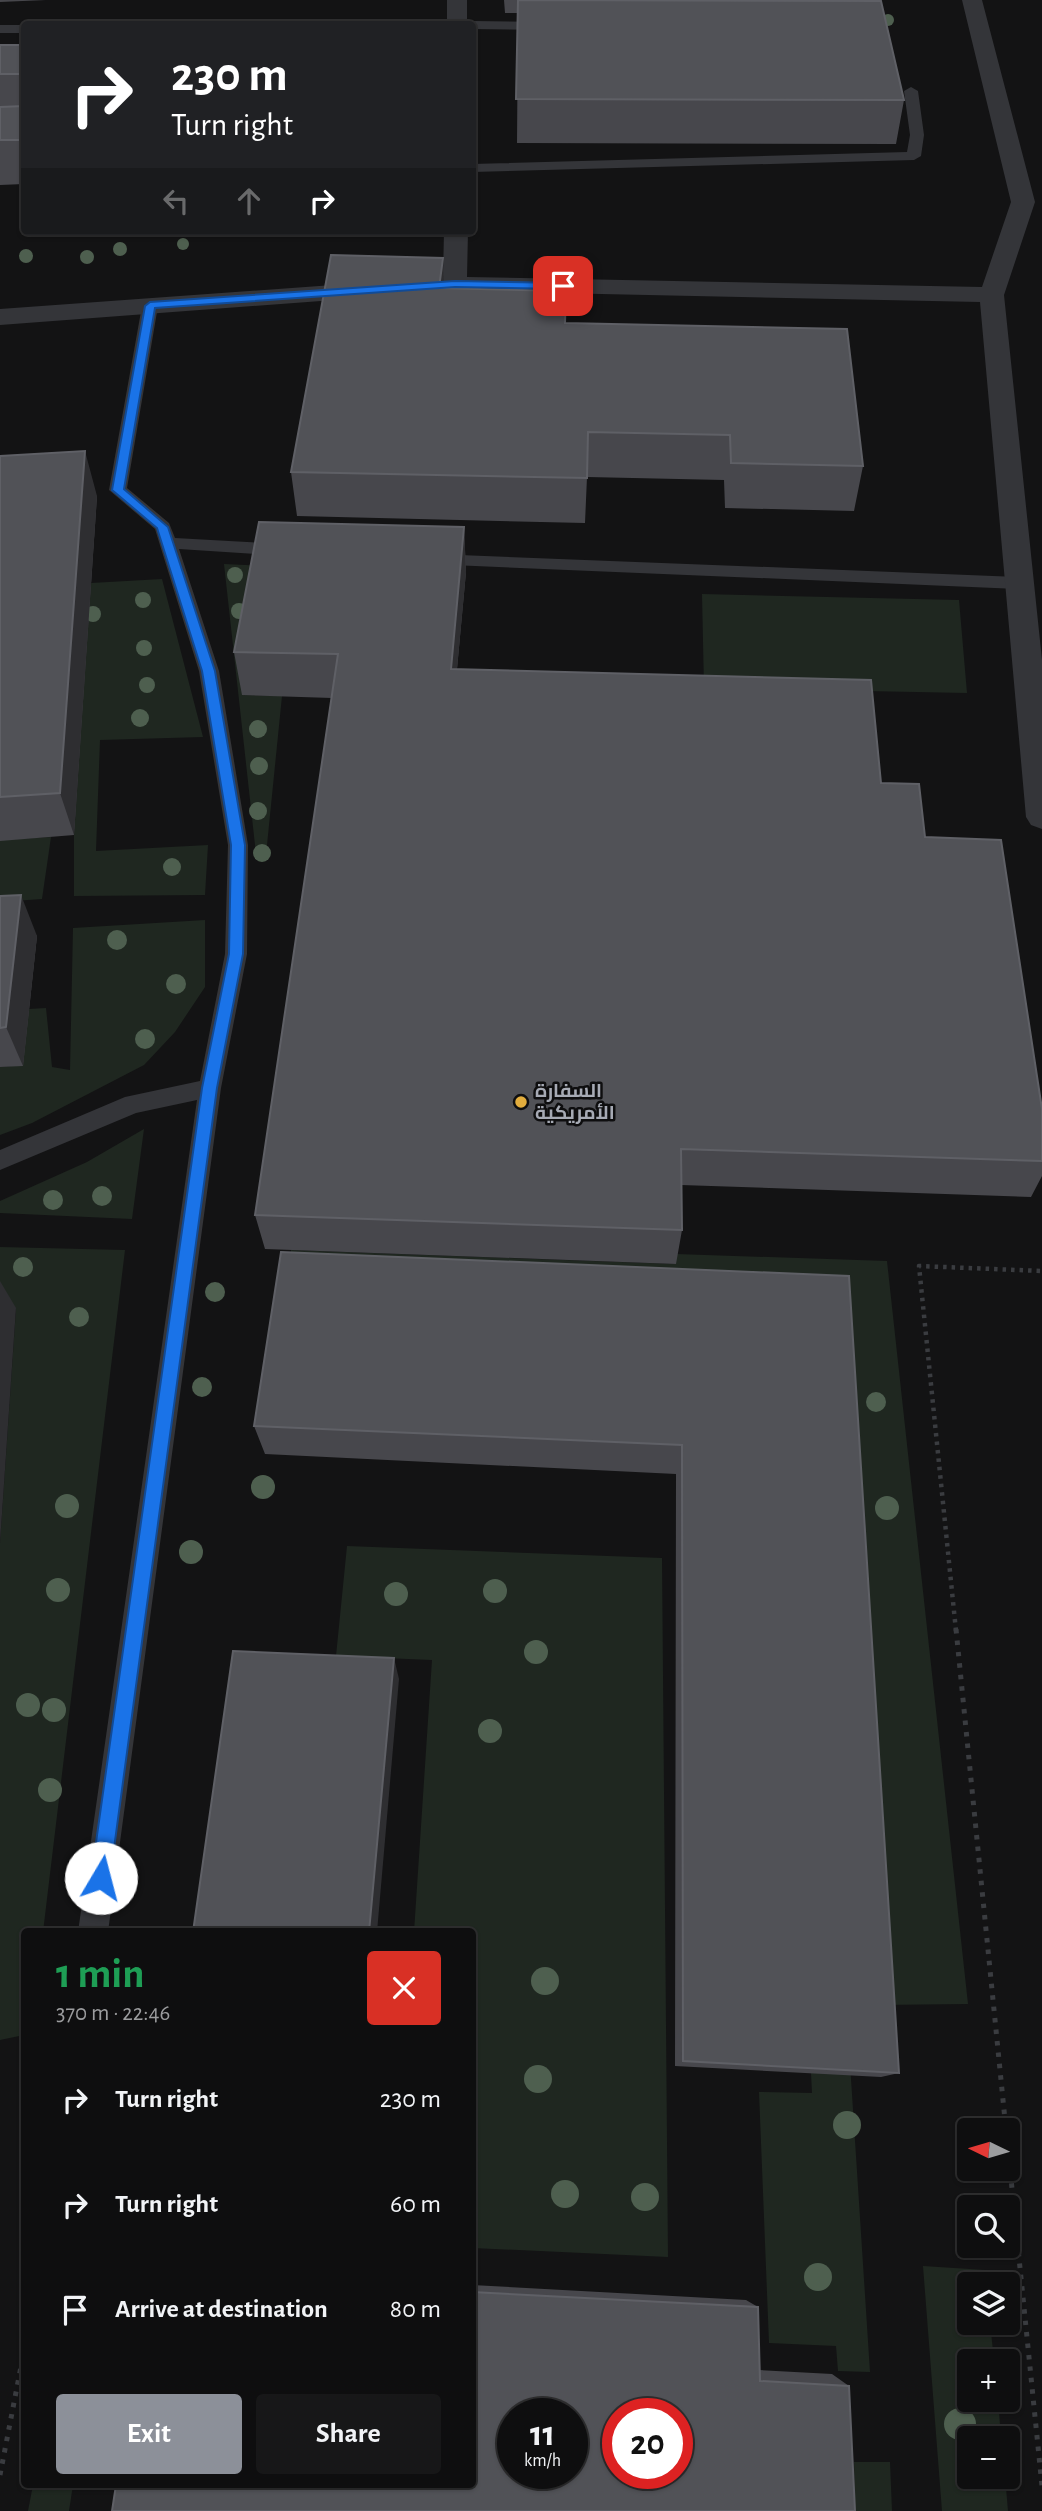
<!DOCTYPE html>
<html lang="en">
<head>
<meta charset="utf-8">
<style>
  body { margin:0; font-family:"Alegreya Sans",Cairo,sans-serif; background:#171718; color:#f1f3f6; height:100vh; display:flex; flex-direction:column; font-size:26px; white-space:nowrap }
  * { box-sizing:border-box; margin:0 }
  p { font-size:23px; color:#9b9c9e }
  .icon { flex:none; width:38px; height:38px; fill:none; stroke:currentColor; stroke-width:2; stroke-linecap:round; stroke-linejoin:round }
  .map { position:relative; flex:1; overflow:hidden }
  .sheet { position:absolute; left:21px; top:1928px; width:455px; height:560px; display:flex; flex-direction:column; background:#0e0e0f; border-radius:7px; box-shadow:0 2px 5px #0004,0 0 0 2px #2e2e2f }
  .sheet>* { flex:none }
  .hud { position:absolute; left:21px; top:21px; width:455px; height:214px; border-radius:7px; box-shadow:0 2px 5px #0004,0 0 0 2px #2e2e2f; background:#202124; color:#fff; overflow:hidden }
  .needle { width:46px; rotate:275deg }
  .tools { position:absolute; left:957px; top:2118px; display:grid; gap:14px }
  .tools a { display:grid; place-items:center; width:63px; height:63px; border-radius:7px; background:#0e0e0f; box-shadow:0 2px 5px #0004,0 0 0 2px #2e2e2f; font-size:35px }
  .speed { position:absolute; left:497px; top:2398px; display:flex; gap:14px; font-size:35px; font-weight:700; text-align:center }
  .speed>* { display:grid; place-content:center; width:91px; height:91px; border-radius:50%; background:#0e0e0f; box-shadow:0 2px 5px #0004,0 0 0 2px #2e2e2f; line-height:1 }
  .speed small { font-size:18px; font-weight:400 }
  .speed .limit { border:10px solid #d22; background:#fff; color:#111 }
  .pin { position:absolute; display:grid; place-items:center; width:60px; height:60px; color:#fff; margin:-30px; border-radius:14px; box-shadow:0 4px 10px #0006 }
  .me { position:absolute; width:77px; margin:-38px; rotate:8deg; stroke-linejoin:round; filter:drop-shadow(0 0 5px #0008) }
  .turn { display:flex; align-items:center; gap:24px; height:147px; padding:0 35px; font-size:32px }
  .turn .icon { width:91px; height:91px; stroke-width:2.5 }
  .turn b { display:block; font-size:49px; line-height:60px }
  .lanes { display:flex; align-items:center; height:66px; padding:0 35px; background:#0003; justify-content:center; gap:35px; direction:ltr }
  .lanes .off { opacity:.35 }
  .round { display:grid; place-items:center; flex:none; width:74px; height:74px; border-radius:7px; background:#171718 }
  .summary { display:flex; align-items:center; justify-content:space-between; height:119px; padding:0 35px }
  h1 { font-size:42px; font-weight:600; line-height:52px; color:#1e9e55 }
  .primary-button { display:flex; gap:14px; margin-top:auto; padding:14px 35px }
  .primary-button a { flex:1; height:80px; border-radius:7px; background:#8c9099; color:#fff; font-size:28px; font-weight:600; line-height:80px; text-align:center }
  .primary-button a+a { background:#171718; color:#f1f3f6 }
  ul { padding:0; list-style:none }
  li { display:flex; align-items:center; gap:21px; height:105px; padding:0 35px }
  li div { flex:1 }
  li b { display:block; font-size:26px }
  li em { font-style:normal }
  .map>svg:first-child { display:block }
</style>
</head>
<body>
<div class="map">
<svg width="1042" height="2511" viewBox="0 0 1042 2511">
  <rect width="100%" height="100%" fill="#131314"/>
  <g fill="#1f2720">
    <path d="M 224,564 L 266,566 L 242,695 L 282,696 L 266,855 L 256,854 Z"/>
    <path d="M 162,579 L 203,737 L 100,740 L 96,851 L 208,845 L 205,895 L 74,896 L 74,835 L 91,583 Z"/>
    <path d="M 702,594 L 959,600 L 967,693 L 704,688 Z"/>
    <path d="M 51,837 L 42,899 L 0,902 L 0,840 Z"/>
    <path d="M 205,920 L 205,987 L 175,1032 L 144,1065 L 32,1123 L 0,1135 L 0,1067 L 23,1065 L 29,1009 L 46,1008 L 52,1067 L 70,1070 L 73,928 Z"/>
    <path d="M 144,1129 L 132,1219 L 0,1213 L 0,1201 L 87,1162 Z"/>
    <path d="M 0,1247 L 125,1250 L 43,1932 L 24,1932 L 24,2035 L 0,2040 L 0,1543 L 16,1309 L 0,1310 Z"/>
    <path d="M 291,1250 L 676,1264 L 676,1254 L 887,1261 L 968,2004 L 877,2005 L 837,1309 L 290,1285 Z"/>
    <path d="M 347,1546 L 662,1558 L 668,2257 L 473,2248 L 472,1932 L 414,1932 L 432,1660 L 336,1656 Z"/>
    <path d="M 808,2015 L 847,2017 L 870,2372 L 838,2371 L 836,2346 L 769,2343 L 759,2092 L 812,2093 Z"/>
    <path d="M 923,2266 L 985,2270 L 987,2284 L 970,2284 L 970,2322 L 990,2322 L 994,2361 L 970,2361 L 970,2399 L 998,2399 L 1001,2438 L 970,2438 L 970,2476 L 1005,2476 L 1008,2511 L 942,2511 Z"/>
    <path d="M 854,2462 L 890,2462 L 892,2511 L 855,2511 Z"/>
    <path d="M 33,2485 L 73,2485 L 69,2511 L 28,2511 Z"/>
  </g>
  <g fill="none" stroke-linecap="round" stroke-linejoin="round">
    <path stroke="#3a3c40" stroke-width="4.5" stroke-dasharray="3.5 5" stroke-linecap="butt" d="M 956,1631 L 919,1266 L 1042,1271"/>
    <g stroke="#3a3c40" stroke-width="5" stroke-dasharray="4.5 7" stroke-linecap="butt">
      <path d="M 956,1629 L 1006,2130"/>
      <path d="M 1008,2149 L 1042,2486"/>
      <path d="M 0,2475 L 24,2351"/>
    </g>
    <g fill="#343539" fill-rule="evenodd">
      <path d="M 472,21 L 552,22 L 559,26 L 552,30 L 472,29 L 472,24 L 466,24 Z"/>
      <rect x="0" y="25" width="24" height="8"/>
      <path d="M 911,87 L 918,91 L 924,135 L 921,156 L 914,160 L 472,172 L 472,164 L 907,152 L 910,135 L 904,91 Z"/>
      <path d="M 150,301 L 158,306 L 127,488 L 169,523 L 175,538 L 285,544 L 294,550 L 285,556 L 179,549 L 219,671 L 248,845 L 247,954 L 221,1088 L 108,1932 L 78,1932 L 197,1100 L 136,1113 L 0,1170 L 0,1150 L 125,1097 L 200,1081 L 225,954 L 228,845 L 199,671 L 155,529 L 109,490 L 142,306 Z"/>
      <path d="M 434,554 L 1020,577 L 1029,583 L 1020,589 L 428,564 L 425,560 L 428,556 Z"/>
    </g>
    <g fill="#343539" fill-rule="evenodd">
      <rect x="447" y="0" width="20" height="24"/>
      <path d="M 962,0 L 982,0 L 1035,202 L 1004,295 L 1042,660 L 1042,829 L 1031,825 L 1026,817 L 980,302 L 455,291 L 0,325 L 0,309 L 443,277 L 444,231 L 468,231 L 467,277 L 982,287 L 1011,202 Z"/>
    </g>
  </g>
  <g fill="#4e5f4f">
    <circle cx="888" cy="20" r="6"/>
    <circle cx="183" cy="244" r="6"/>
    <circle cx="120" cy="249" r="7"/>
    <circle cx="26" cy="256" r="7"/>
    <circle cx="87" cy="257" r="7"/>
    <circle cx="235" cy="575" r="8"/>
    <circle cx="143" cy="600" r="8"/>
    <circle cx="239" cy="611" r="8"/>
    <circle cx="93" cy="614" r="8"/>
    <circle cx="144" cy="648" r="8"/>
    <circle cx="147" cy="685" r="8"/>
    <circle cx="140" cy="718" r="9"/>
    <circle cx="258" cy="729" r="9"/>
    <circle cx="259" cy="766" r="9"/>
    <circle cx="258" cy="811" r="9"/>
    <circle cx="262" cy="853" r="9"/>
    <circle cx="172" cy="867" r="9"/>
    <circle cx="117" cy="940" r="10"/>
    <circle cx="176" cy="984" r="10"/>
    <circle cx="145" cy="1039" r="10"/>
    <circle cx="102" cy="1196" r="10"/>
    <circle cx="53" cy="1200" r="10"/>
    <circle cx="23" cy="1267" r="10"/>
    <circle cx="215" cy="1292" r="10"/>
    <circle cx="79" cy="1317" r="10"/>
    <circle cx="202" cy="1387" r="10"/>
    <circle cx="876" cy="1402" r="10"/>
    <circle cx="263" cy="1487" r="12"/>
    <circle cx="67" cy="1506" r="12"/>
    <circle cx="887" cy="1508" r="12"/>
    <circle cx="191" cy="1552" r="12"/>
    <circle cx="58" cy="1590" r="12"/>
    <circle cx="495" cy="1591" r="12"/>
    <circle cx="396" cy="1594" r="12"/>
    <circle cx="536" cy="1652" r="12"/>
    <circle cx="28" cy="1705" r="12"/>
    <circle cx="54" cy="1710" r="12"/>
    <circle cx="490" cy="1731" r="12"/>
    <circle cx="50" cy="1790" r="12"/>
    <circle cx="545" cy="1981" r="14"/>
    <circle cx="538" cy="2079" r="14"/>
    <circle cx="847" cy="2125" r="14"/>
    <circle cx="565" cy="2194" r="14"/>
    <circle cx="645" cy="2197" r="14"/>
    <circle cx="818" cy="2277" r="14"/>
    <circle cx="960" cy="2424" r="16"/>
  </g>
  <g fill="#47474c">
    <path d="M 0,0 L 46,0 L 0,2 Z"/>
    <path d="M 504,0 L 703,0 L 904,100 L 896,144 L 517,143 L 518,13 L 505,13 Z"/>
    <path d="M 0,45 L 24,45 L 24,184 L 0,185 Z"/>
    <path d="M 443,258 L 444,288 L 565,323 L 863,466 L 854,511 L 725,508 L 724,480 L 587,477 L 585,523 L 297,516 L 291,472 Z"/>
    <path d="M 0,456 L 97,496 L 74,835 L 0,841 Z"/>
    <path d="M 464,527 L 466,572 L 457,669 L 881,783 L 925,837 L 1042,1161 L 1042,1176 L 1031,1197 L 681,1185 L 682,1230 L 676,1264 L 265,1249 L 255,1215 L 332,698 L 242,695 L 234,652 Z"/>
    <path d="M 0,896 L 37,936 L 23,1066 L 0,1067 Z"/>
    <path d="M 849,1276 L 899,2073 L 881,2077 L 675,2066 L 676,1474 L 265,1454 L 254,1426 Z"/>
    <path d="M 472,2285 L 746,2300 L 758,2307 L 759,2370 L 832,2374 L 849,2386 L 472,2485 Z"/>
  </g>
  <g fill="#2e2e31">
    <path d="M 443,258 L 445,303 L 439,288 Z"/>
    <path d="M 85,451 L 97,496 L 74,835 L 60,793 Z"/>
    <path d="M 464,527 L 466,572 L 453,712 L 451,669 Z"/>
    <path d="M 21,895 L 37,936 L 23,1066 L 6,1027 Z"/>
    <path d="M 0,1281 L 16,1308 L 0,1543 Z"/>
    <path d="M 394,1658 L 399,1679 L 377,1932 L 369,1932 Z"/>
  </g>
  <g fill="#515257" stroke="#5f6066" stroke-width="2" fill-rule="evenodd">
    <path d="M 518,0 L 881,1 L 904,100 L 516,99 Z"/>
    <rect x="0" y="45" width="24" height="29"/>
    <path d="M 24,106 L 24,140 L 0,140 L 0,107 Z"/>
    <path d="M 331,255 L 443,258 L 439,288 L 566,291 L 565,323 L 847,329 L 863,466 L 731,463 L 730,435 L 588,432 L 587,478 L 291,472 Z"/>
    <path d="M 85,451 L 60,793 L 0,797 L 0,456 Z"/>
    <path d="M 259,522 L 464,527 L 451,669 L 871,680 L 881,783 L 919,784 L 925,837 L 1001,840 L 1042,1109 L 1042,1161 L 681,1149 L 682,1230 L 255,1215 L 338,654 L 234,652 Z"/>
    <path d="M 21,895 L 6,1027 L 0,1028 L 0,896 Z"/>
    <path d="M 281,1252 L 849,1276 L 899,2073 L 683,2061 L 682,1445 L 254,1426 Z"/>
    <path d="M 233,1651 L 394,1658 L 369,1932 L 193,1932 Z"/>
    <path d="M 472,2292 L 758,2307 L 760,2381 L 849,2386 L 855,2511 L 112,2511 L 116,2485 L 472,2485 ZM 513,2413 L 572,2413 L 572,2473 L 513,2473 ZM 618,2413 L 677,2413 L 677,2473 L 618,2473 Z"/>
  </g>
  <path fill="#1a73e8" stroke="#114b97" stroke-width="2" d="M 455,281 L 563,283 L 568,286 L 563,289 L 455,287 L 155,308 L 124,489 L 168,527 L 215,671 L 245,845 L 243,954 L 217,1088 L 110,1878 L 108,1885 L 101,1887 L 94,1885 L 91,1878 L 202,1088 L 229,954 L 231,845 L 202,671 L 157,528 L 112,490 L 145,306 L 150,302 Z"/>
  <circle fill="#e2ad3d" stroke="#0e0e0f" stroke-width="2.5" cx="521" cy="1102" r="7"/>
  <g text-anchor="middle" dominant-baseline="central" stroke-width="5" stroke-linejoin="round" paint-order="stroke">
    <g font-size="19" font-weight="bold" fill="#a6aab4" stroke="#0e0e0f" text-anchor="start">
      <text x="535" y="1091">السفارة<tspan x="535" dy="22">الأمريكية</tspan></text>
    </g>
  </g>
</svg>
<div class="tools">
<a><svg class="needle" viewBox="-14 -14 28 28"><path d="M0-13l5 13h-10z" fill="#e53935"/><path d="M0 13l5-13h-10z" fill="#9b9c9e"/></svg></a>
<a><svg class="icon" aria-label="search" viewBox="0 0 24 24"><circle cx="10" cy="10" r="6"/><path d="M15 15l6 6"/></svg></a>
<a><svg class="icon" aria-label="layers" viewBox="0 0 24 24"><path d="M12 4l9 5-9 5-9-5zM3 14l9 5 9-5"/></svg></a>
<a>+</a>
<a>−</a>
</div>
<div class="speed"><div>11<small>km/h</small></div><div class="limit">20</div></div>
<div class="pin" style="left:563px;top:286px;background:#d93025"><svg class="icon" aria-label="arrive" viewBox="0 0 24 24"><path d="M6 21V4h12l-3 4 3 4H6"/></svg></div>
<svg class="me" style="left:101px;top:1878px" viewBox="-20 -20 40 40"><circle r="19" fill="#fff"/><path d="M0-13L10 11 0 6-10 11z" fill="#1a73e8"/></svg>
<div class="hud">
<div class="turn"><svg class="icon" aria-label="right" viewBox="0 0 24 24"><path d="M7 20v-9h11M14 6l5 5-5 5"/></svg><div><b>230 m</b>Turn right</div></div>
<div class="lanes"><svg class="icon off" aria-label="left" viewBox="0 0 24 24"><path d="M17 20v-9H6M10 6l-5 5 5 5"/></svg><svg class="icon off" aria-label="ahead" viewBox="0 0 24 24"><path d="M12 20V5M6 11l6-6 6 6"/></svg><svg class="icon" aria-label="right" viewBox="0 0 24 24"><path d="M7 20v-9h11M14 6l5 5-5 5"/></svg></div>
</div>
<section class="sheet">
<div class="summary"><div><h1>1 min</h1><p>370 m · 22:46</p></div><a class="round" style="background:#d93025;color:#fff"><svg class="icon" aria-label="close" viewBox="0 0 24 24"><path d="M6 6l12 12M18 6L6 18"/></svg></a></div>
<ul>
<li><svg class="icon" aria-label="right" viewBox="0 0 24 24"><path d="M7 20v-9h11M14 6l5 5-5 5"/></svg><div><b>Turn right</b></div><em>230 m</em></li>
<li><svg class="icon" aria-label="right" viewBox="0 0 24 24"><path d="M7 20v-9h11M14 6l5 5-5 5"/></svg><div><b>Turn right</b></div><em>60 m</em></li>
<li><svg class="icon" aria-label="arrive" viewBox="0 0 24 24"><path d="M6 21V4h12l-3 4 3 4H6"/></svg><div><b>Arrive at destination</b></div><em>80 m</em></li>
</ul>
<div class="primary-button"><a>Exit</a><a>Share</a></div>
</section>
</div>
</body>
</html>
